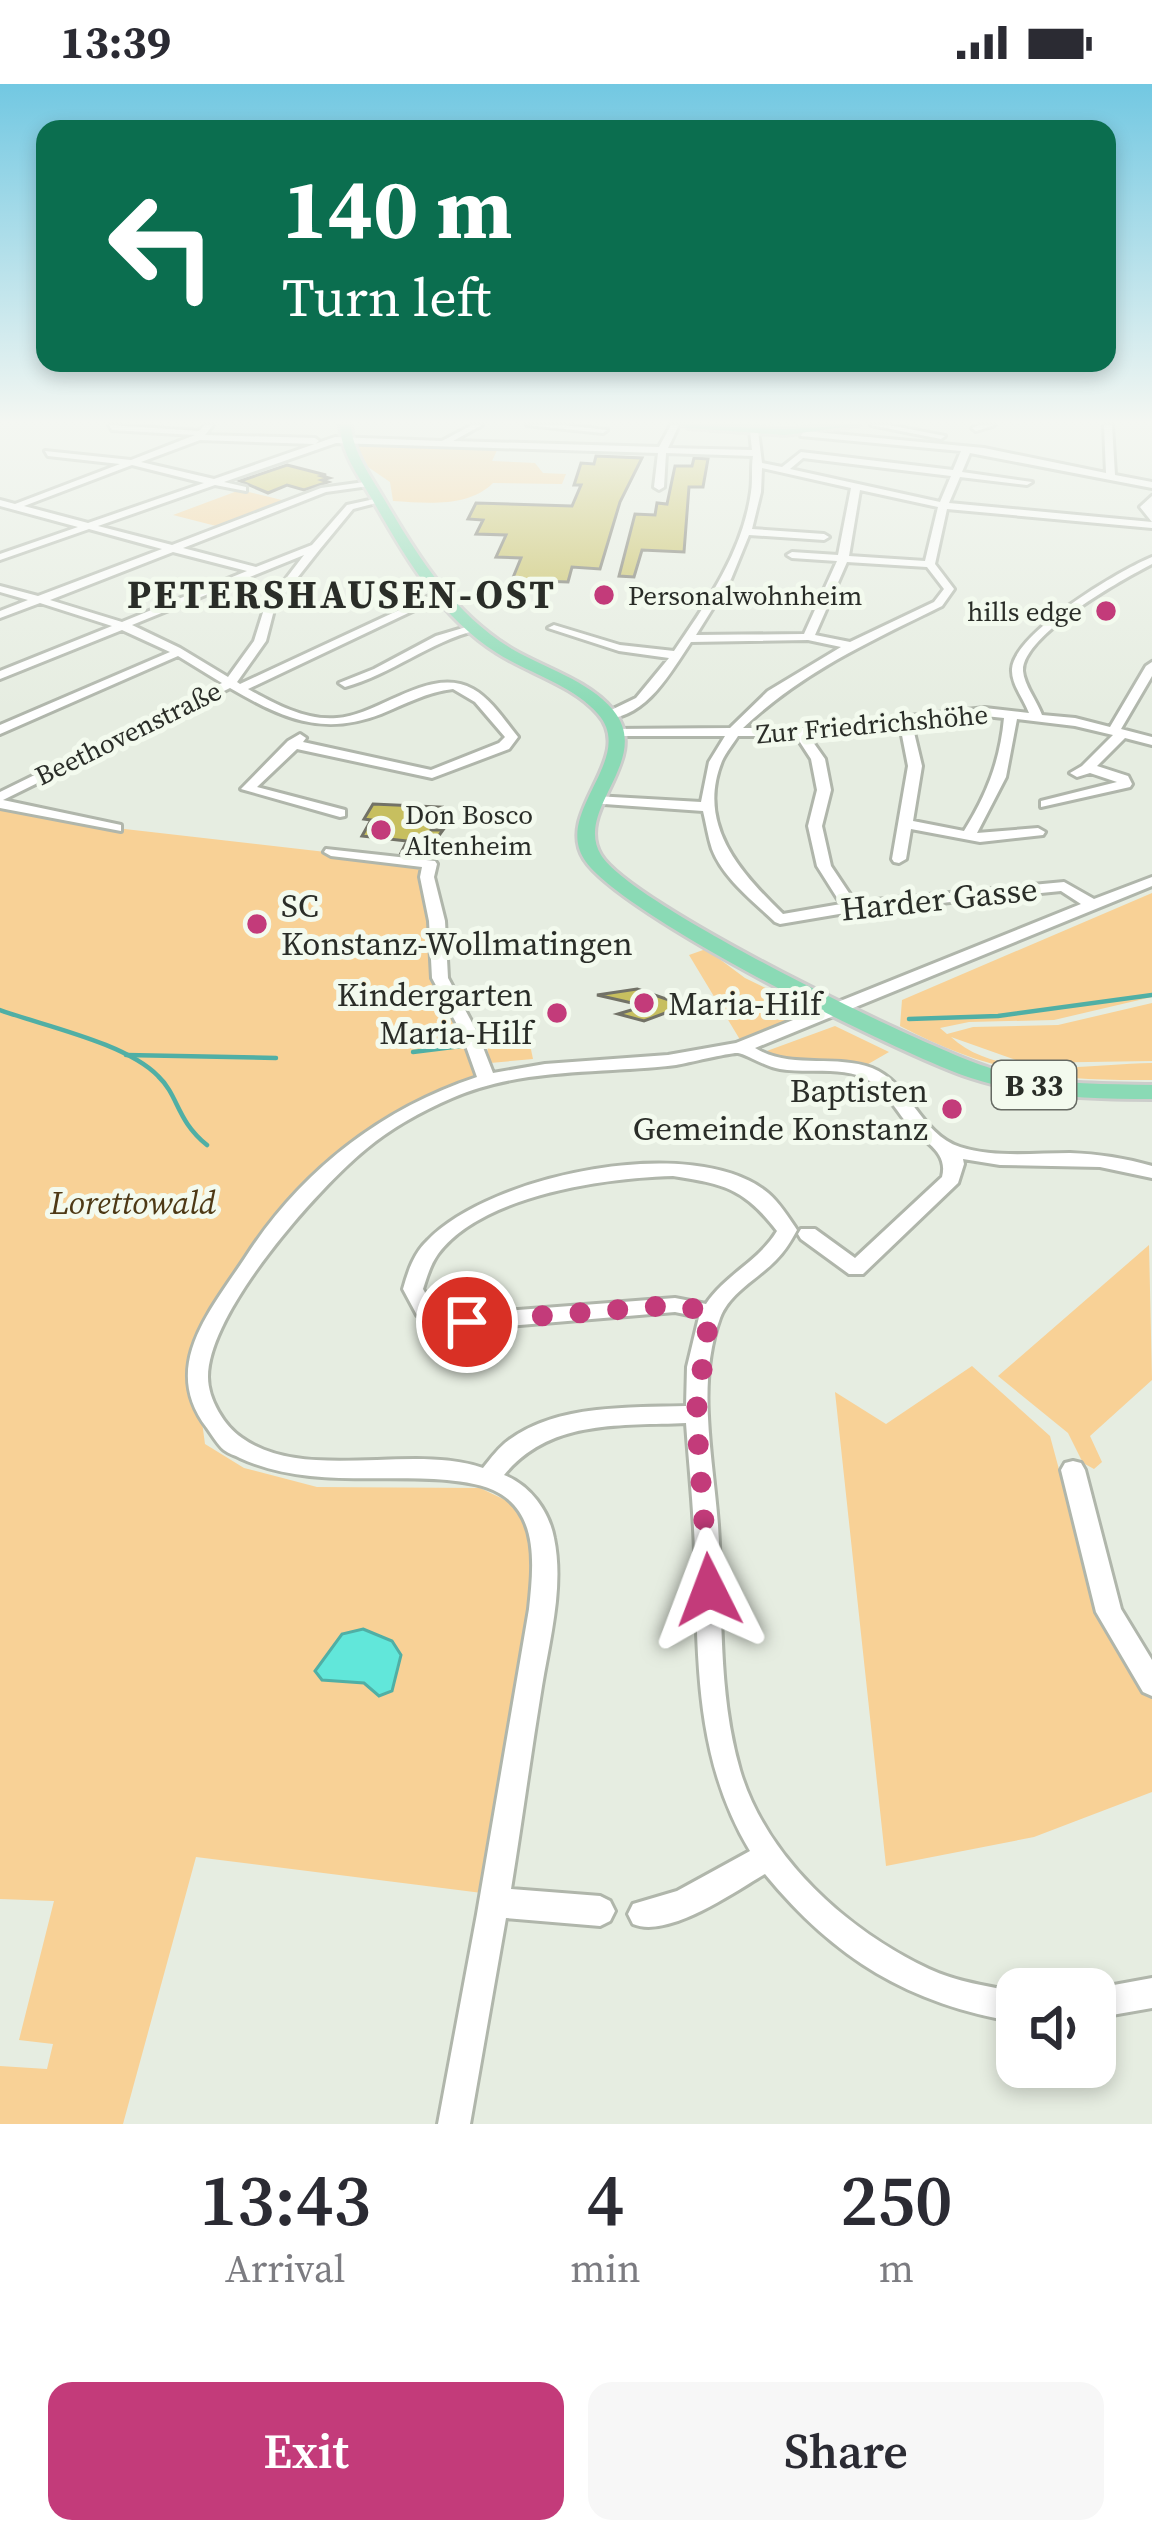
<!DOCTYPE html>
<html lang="en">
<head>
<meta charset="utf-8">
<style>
  body { margin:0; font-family:"Source Serif 4",serif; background:#f7f7f7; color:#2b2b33; height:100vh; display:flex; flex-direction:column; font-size:45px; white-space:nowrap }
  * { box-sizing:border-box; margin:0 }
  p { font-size:39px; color:#7c7c81 }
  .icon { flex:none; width:66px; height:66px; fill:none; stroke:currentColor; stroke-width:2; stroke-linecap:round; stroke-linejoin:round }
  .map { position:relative; height:2040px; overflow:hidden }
  .drawer { display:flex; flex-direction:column; background:#fff; flex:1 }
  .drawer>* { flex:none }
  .banner { position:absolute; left:36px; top:36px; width:1080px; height:252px; border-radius:24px; box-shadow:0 6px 18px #0003; background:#0b6e4f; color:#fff; overflow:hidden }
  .fabs { position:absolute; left:996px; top:1884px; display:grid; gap:24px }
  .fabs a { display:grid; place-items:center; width:120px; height:120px; border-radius:24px; background:#fff; box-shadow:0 6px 18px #0003; font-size:60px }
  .pin { position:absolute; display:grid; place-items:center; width:102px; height:102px; color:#fff; margin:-51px; border:6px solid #fff; border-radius:50%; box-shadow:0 3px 12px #0007 }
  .me { position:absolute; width:132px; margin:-66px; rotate:357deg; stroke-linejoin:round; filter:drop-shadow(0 0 9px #0008) }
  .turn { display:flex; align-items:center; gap:42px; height:252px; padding:0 48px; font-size:54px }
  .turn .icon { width:156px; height:156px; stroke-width:2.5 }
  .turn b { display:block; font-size:84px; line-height:102px }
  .eta { display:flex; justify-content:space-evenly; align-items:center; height:204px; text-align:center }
  .eta b { font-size:72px; font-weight:600; line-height:84px }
  .action { display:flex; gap:24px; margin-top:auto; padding:24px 48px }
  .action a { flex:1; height:138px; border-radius:24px; background:#c33b7a; color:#fff; font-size:48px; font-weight:600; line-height:138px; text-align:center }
  .action a+a { background:#f7f7f7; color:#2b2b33 }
  .status { display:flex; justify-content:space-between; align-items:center; height:84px; padding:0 60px; background:#fff; direction:ltr }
  .status svg { height:33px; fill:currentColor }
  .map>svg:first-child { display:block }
</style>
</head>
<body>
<div class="status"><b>13:39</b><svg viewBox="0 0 49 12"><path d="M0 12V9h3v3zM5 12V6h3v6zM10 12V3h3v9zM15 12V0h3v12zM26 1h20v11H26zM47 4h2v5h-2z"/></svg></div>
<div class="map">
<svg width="1152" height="2040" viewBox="0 0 1152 2040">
  <rect width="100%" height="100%" fill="#e6ede1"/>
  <g fill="#f8d196">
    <path d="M 361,359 L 498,364 L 492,377 L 535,379 L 543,389 L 566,390 L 562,400 L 493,399 C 468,424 426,419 393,417 L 390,398 L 368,383 L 357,361 Z"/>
    <path d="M 240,406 L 286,417 L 220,443 L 173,431 Z"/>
    <path d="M 0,725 L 116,744 L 430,780 L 440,894 L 487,996 L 365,1053 L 242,1192 L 197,1301 L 205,1360 L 244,1384 L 317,1403 L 480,1404 L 516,1421 L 538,1460 L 503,1702 L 482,1809 L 196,1773 L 123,2040 L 0,2040 L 0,1982 L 47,1985 L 53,1960 L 19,1956 L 54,1817 L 0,1815 Z"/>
    <path d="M 1152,809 L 1152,913 L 1054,936 L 969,938 L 940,944 L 947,950 L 973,943 L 1058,941 L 1152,919 L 1152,977 L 1024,979 L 951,953 C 999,998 1092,980 1152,979 L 1152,996 C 1053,997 989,989 900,942 L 902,916 Z"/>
    <path d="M 706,865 L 745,894 L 809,925 L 798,937 L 742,959 L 689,871 Z"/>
    <path d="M 525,937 L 533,975 L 490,979 L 483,941 Z"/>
    <path d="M 835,942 L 889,968 L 863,983 C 830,970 791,981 756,971 Z"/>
    <path d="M 1149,1161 L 1152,1296 L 1090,1352 L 1102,1378 L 1094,1385 L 1083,1379 L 1068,1349 L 998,1292 Z"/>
    <path d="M 972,1282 L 1050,1352 L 1088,1493 L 1152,1611 L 1152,1708 L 1034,1753 L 886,1782 L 835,1308 L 886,1340 Z"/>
  </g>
  <path fill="#61e7da" stroke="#50afa5" stroke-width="3" d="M 363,1545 L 392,1557 L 401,1571 L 392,1607 L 379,1612 L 364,1599 L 322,1596 L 315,1587 L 342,1550 Z"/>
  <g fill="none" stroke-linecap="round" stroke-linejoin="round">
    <path stroke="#50afa5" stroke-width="3" d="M 1139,913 L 1152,911"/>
    <g stroke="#50afa5" stroke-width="4.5">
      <path d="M 0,926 C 44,942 126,959 158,992 C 179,1012 176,1036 207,1061"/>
      <path d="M 909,935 L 998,932 L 1152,911"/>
      <path d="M 413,968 L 461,962"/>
      <path d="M 126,971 L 276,974"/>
    </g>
  </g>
  <g fill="#c7bf5f" stroke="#727267" stroke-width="3">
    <path d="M 596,372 L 642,374 L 620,418 L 600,485 L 572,483 L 568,498 L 512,496 L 521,474 L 496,473 L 506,451 L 476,450 L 483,436 L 468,435 L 476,419 L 572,422 L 581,401 L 574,401 L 581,379 L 594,380 Z"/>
    <path d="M 694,374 L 708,375 L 703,403 L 689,403 L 684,468 L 642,466 L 634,493 L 619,492 L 635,430 L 655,431 L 657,419 L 667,420 L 675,382 L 692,382 Z"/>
    <path d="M 287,381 L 326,391 L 322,392 L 329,394 L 322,396 L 328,398 L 304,406 L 287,401 L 268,409 L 240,397 Z"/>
    <path d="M 373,720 L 441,723 L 434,731 L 431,746 L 443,746 L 425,771 L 401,769 L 407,757 L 362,752 L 371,736 L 364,735 Z"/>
    <path d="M 637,905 L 675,918 L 668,928 L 644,937 L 618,930 L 645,922 L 597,911 Z"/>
  </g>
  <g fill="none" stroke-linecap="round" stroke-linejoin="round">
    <defs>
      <g id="minor">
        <path d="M 109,341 L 199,347 L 205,341 L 213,341 L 205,351 L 315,354 L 319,357 L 315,360 L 200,356 L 141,378 L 214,395 L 335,353 L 442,357 L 472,341 L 482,341 L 453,357 L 659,363 L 671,341 L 679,341 L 668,364 L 752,366 L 750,347 L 754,344 L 758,347 L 762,379 L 782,383 L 801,368 L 953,386 L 961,367 L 801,352 L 804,347 L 984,364 L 1106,389 L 1104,341 L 1112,341 L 1115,391 L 1152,398 L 1152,404 L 970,369 L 962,388 L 1032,398 L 1027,401 L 960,393 L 949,419 L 1152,438 L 1152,444 L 947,425 L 935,480 L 954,505 L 942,522 C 869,558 802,588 743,644 L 800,644 L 899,634 L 905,630 L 910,632 L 985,624 L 1029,629 C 1024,615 1011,600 1012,585 C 1014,549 1120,486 1152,473 L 1152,480 C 1123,495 1022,551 1023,587 C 1024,601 1037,617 1042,631 L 1075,634 L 1110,643 L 1146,582 L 1152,578 L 1152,592 L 1121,645 L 1152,653 L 1152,661 L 1125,654 L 1097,682 L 1128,692 L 1132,700 L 1130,703 L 1041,723 L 1041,717 L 1117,698 L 1090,689 L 1077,693 L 1070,689 L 1082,682 L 1113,651 L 1075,642 L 1017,635 L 1006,693 L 977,749 L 1038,744 L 1045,748 L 1043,751 L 980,758 L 911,745 L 906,775 L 899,779 L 894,778 L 892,775 L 908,682 L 900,641 L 808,651 L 825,675 L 831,706 L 822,742 L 831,782 L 855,818 L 1064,798 L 1094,815 L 1152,793 L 1152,802 L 755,964 C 790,986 834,970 872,984 C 910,999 920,1050 960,1063 C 995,1074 1034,1069 1070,1069 C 1098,1070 1125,1074 1152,1082 L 1152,1094 L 1100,1083 L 1000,1081 L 963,1075 L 964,1080 L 958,1099 L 863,1190 L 849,1190 L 801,1155 L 798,1150 L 801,1145 L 815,1145 L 855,1174 L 942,1093 C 949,1066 922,1058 906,1038 C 895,1024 885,1007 870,997 C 845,981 808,990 780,985 C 766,983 746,970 738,969 C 732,968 687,979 676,981 C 601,990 523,983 452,1014 C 422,1027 391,1044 366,1065 C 317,1105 208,1228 208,1293 C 208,1315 224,1342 242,1354 C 305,1399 412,1359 483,1384 C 491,1374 499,1363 509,1356 C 558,1320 629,1324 686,1322 L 687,1283 L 699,1233 L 675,1228 L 448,1247 L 417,1231 L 403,1205 C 408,1187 414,1169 428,1156 C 490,1091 695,1048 768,1109 C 779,1118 789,1134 797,1146 C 791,1157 785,1167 776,1176 C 758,1195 730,1208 720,1234 C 696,1300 713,1373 718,1441 C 723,1522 717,1607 740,1686 C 766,1774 848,1847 929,1885 C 957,1898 987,1902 1017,1908 L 1017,1938 C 909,1920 835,1875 765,1790 C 734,1808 668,1855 633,1840 L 628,1830 L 633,1820 L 677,1807 L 750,1767 C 694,1674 698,1575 695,1469 C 694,1426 689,1382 686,1339 C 620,1342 550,1335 504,1391 C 530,1401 549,1427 554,1454 C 564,1502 550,1554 542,1602 C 531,1669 522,1737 511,1805 L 600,1812 L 610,1817 L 615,1827 L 610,1837 L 600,1842 L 506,1834 L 470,2040 L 438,2040 L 477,1830 L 529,1525 C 533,1486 540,1432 499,1409 C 484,1400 464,1398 447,1396 C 377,1390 306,1404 240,1374 C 235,1371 229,1370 224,1366 C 218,1361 212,1351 207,1344 C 160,1283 210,1227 245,1174 C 300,1088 380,1025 477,993 L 461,948 L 432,894 L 429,837 L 420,793 L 422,783 L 331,772 L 324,768 L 326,765 L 435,777 L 437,780 L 434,793 L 445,837 L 448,894 L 477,948 L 493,989 L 545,980 L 668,971 L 736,959 L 1081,820 L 1061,807 L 851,828 L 780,840 L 775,838 C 753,817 723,794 712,765 C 708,753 706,739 703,727 L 590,719 L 590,713 L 595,712 L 701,718 L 709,678 L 725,652 L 617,652 L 611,648 L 613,645 L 730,644 L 768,607 L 841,563 L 808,556 L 691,558 C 670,589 647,633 605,635 L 605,629 L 636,614 L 669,574 L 619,567 L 548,544 L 554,541 L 620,561 L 674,567 C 707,519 743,467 751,408 C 753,395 751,383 753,372 L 666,369 L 664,403 L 659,406 L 654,403 L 658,369 L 336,359 L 224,398 L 246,403 L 246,407 L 215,401 L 98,442 L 172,461 L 321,404 L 372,397 L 369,402 L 326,408 L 183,464 L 256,483 L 312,461 L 347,421 L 379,414 L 384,417 L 353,425 L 320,465 L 275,522 L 266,557 L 237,598 L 240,600 L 440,507 L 444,508 L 444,512 L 248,605 C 275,620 306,637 337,634 C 380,631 430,581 473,605 C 491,615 505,637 518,653 L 509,665 L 432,694 L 297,665 L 257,703 L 345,726 L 345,732 L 340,733 L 241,705 L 288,657 L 300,650 L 306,654 L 303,658 L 431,686 L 499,659 L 505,653 L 475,618 L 453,605 C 427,608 405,620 381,630 C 322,653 282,634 230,604 L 3,716 L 121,741 L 121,747 L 0,724 L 0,708 L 222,599 L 178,572 L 0,650 L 0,641 L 170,568 L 122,546 L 0,595 L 0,587 L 112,542 L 40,519 L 0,534 L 0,527 L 28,516 L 0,508 L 0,502 L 38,512 L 162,465 L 89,445 L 0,476 L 0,470 L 78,443 L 0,422 L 0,416 L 15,420 L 120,380 L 48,372 L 45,367 L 131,376 L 195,351 L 112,346 ZM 803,374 L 951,392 L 940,418 L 790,385 ZM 132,381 L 204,399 L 88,439 L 24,422 ZM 762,384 L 851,404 L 838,471 L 792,468 L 787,471 L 792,474 L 837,477 L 804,550 L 696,551 L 731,495 L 749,451 L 824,456 L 829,453 L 824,450 L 752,445 L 761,408 ZM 860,406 L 938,423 L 925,477 L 849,472 ZM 173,468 L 247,487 L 122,538 L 50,516 ZM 304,471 L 265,522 L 254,557 L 228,593 L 180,564 L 132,541 ZM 847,478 L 927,483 L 944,505 L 934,518 L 850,558 L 815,551 ZM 985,632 L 1004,634 C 1000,677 987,710 964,747 L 913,737 L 922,682 L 912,640 ZM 738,652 L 796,652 L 811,675 L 817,706 L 808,742 L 817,782 L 841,820 L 783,830 C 741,789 696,741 722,677 C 726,668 733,660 738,652 ZM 673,1092 C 724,1100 744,1104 777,1147 C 759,1177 725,1191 706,1220 L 675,1214 L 451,1231 L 432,1221 L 423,1205 C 427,1193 430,1181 438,1170 C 482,1111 604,1094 673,1092 Z"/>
        <path d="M 527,341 L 562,341 L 607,346 L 603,349 Z"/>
        <path d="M 871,341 L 888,341 L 945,352 L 941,355 Z"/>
        <path d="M 980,341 L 995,341 L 976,347 L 972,344 Z"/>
        <path d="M 1152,412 L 1152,438 L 1140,423 Z"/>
        <path d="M 473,541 L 477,542 L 477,546 C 429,558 392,590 345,603 L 339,599 L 374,585 L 436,552 Z"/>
        <path d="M 1073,1377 L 1081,1379 L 1085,1386 L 1121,1525 L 1152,1576 L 1152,1612 L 1143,1608 L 1096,1528 L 1061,1386 L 1065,1379 Z"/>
        <path d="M 1152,1894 L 1152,1924 L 1095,1934 L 1095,1905 L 1092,1905 Z"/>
      </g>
      <g id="major">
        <path d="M 340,341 L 351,341 C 353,369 370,391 384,415 C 418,473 453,529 512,565 C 544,584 588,596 613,626 C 654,676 573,725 601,771 C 631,821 925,964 990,984 C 1041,1001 1098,1000 1152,1001 L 1152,1015 C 1092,1015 1029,1013 971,994 C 901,971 619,831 584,775 C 554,727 637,674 598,630 C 573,601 528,589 497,569 C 439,532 405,473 372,415 C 358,391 341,369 340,341 Z"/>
        <path d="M 683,341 L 785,345 L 859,341 L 785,351 L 688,344 Z"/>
      </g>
    </defs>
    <use href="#minor" stroke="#b0b6ab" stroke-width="6"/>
    <use href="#major" stroke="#cccdcb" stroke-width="6"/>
    <use href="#minor" fill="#fff" fill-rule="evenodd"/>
    <use href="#major" fill="#8adab5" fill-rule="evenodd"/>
  </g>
  <linearGradient id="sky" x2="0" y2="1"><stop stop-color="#72c8e2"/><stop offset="0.54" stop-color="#f4f7f2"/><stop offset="1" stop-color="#f4f7f2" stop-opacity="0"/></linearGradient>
  <rect width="1152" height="626" fill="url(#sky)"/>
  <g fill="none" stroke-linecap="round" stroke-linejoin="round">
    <path stroke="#c33b7a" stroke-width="21" stroke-dasharray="0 37.8" d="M 467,1238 L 675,1221 L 710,1228 L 696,1330 L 709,1506"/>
  </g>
  <g fill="#c33b7a" stroke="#f3faee" stroke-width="4.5">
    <circle cx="604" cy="511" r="12"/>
    <circle cx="1106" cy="527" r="12"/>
    <circle cx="381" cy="746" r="12"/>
    <circle cx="257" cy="840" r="12"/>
    <circle cx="644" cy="919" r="12"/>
    <circle cx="557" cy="929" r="12"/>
    <circle cx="952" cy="1025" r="12"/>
  </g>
  <g text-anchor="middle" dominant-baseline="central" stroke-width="10" stroke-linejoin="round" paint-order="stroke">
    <g font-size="27" fill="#2a2d28" stroke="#f3faee" text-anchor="start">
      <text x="628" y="511">Personalwohnheim</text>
      <text x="1082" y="527" text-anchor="end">hills edge</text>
      <text x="405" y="730">Don Bosco<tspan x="405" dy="31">Altenheim</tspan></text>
    </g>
    <g font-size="27" fill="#2a2d28" stroke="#f3faee">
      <text transform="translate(872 640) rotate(-5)">Zur Friedrichshöhe</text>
      <text transform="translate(128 649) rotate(-26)">Beethovenstraße</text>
    </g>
    <rect fill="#f3faee" stroke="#666a63" stroke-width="3" x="992" y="977" width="84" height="48" rx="9"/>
    <g font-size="30" font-weight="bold" fill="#2a2d28">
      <text x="1034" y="1001">B 33</text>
    </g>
    <g font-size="33" fill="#2a2d28" stroke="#f3faee">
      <text transform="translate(939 815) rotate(-6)">Harder Gasse</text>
    </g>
    <g font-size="33" fill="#2a2d28" stroke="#f3faee" text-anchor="start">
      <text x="281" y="821">SC<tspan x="281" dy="38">Konstanz-Wollmatingen</tspan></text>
      <text x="533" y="910" text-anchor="end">Kindergarten<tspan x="533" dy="38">Maria-Hilf</tspan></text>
      <text x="668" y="919">Maria-Hilf</text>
      <text x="928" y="1006" text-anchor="end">Baptisten<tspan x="928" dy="38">Gemeinde Konstanz</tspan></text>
    </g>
    <g font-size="33" font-style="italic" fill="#4e3915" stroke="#f3faee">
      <text x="133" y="1118">Lorettowald</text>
    </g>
    <g font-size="39" font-weight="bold" letter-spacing="3" fill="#2a2d28" stroke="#f3faee">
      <text x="342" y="510">PETERSHAUSEN-OST</text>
    </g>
  </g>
</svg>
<div class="fabs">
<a><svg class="icon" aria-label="sound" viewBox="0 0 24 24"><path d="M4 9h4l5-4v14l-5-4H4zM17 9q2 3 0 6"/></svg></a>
</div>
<div class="pin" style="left:467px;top:1238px;background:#d93025"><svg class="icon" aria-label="arrive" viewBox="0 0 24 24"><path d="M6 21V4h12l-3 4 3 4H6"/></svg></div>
<svg class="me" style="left:709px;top:1506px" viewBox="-20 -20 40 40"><path d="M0-17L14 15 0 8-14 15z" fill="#c33b7a" stroke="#fff" stroke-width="4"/></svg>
<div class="banner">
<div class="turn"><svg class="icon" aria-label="left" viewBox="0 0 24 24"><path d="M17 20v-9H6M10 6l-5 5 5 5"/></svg><div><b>140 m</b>Turn left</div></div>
</div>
</div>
<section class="drawer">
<div class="eta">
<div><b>13:43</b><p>Arrival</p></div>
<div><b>4</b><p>min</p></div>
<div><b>250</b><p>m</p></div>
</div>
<div class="action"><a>Exit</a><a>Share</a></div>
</section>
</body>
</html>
